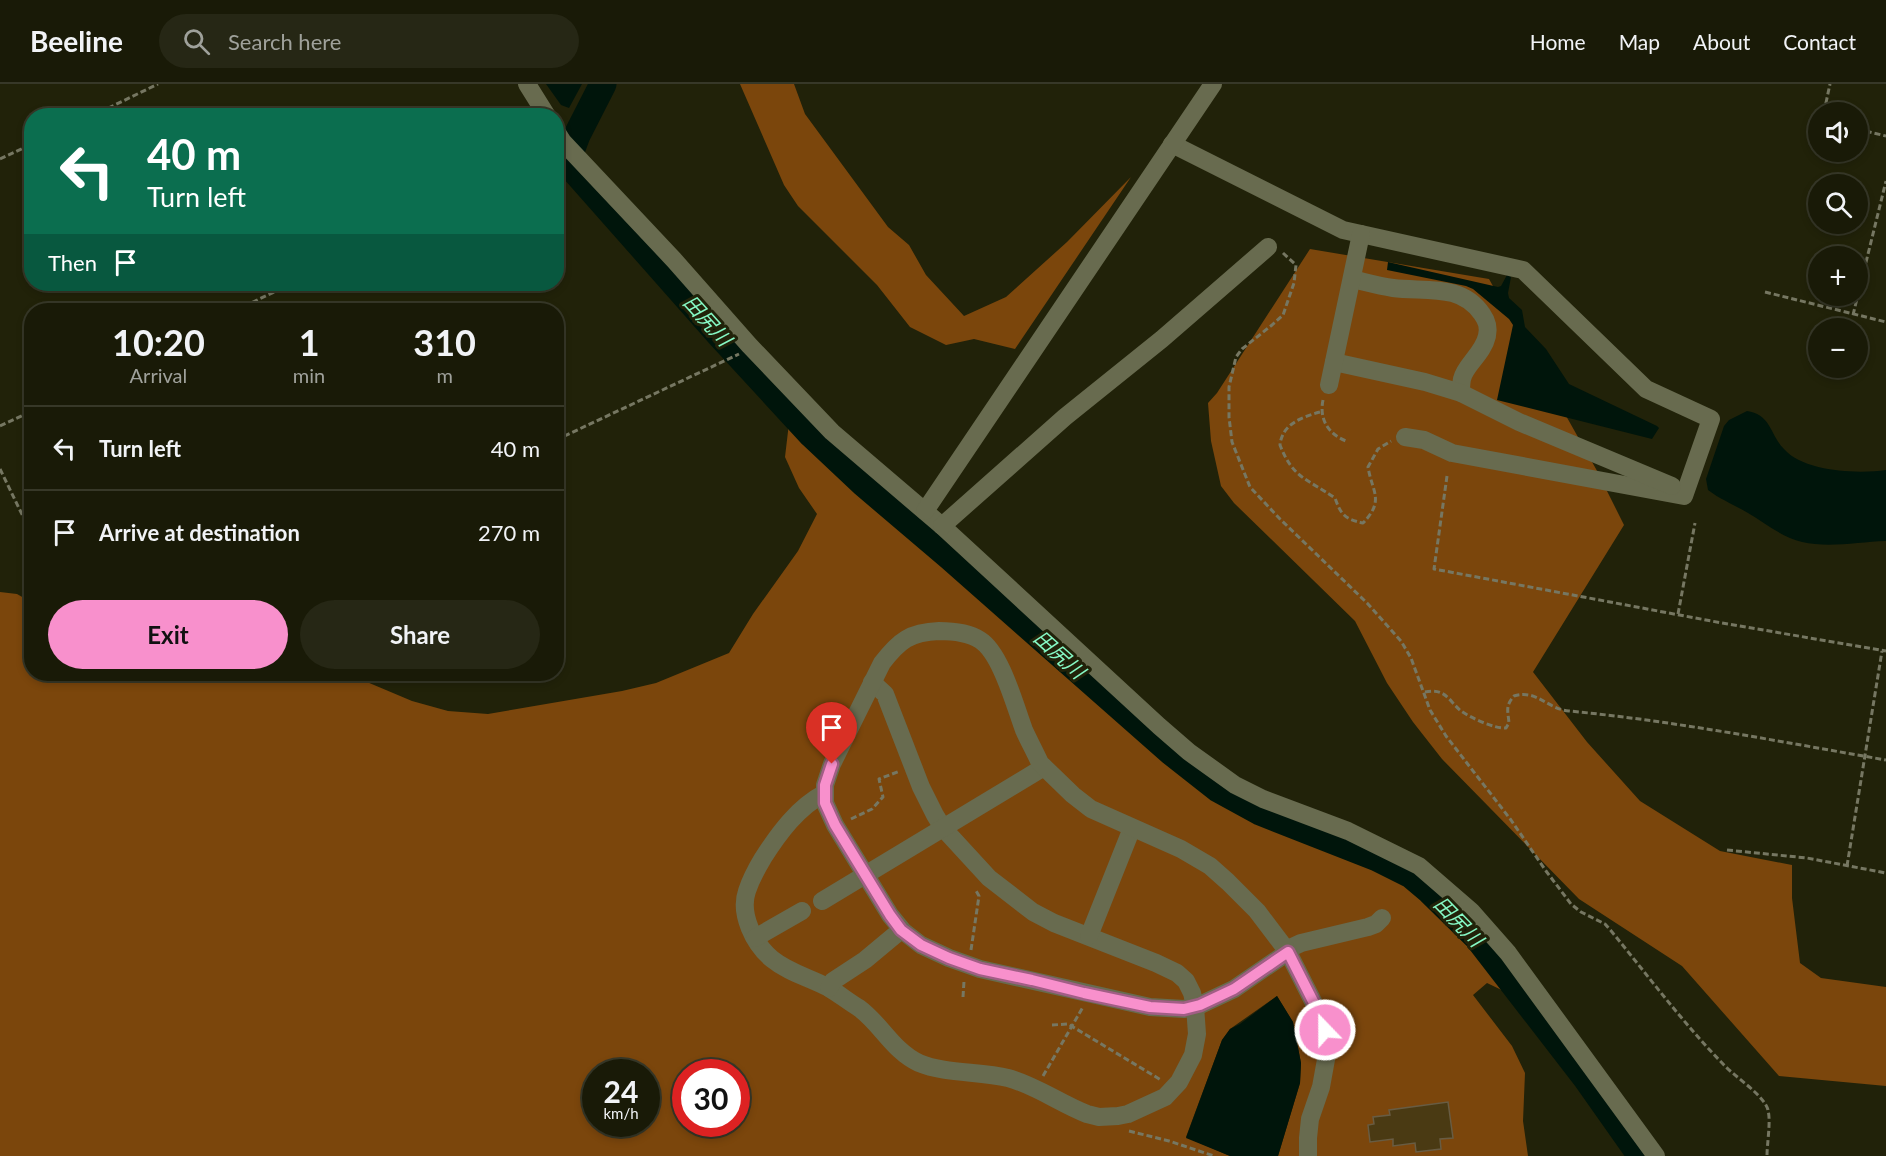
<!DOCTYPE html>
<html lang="en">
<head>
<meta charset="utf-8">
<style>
  body { margin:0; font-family:Lato,"Noto Sans JP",sans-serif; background:#262715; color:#f1f3f6; height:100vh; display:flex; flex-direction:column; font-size:22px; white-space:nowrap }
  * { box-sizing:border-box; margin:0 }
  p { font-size:20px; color:#9fa19b }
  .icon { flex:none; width:33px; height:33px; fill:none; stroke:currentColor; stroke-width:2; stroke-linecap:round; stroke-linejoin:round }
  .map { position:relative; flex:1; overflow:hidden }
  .sheet { position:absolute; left:24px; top:219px; width:540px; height:378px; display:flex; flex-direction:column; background:#191a07; border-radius:24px; box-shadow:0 3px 9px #0003,0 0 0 2px #373828 }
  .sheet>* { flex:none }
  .banner { position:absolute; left:24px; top:24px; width:540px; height:183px; border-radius:24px; box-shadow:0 3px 9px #0003,0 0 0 2px #373828; background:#0b6e4f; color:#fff; overflow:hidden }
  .fabs { position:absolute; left:1808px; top:18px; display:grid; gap:12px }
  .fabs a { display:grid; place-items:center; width:60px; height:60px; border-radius:50%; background:#191a07; box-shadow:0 3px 9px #0003,0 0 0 2px #373828; font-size:30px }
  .speed { position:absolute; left:582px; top:975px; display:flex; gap:12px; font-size:30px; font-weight:700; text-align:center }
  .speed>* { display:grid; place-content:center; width:78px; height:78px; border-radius:50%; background:#191a07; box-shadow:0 3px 9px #0003,0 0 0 2px #373828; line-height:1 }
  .speed small { font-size:15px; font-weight:400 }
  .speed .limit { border:9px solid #d22; background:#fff; color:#111 }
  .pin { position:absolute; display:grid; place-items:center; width:51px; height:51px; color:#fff; margin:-62px -26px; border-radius:50% 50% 50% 0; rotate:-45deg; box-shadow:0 0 6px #0007 }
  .pin .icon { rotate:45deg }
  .me { position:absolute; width:66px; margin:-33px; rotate:338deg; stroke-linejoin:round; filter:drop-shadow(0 0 4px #0008) }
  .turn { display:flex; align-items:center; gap:21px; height:126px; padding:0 24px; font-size:27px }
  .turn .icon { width:78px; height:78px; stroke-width:2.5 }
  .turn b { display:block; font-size:42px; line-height:51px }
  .then { display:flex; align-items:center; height:57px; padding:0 24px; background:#0003; gap:12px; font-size:22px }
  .eta { display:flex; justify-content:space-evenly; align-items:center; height:102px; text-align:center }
  .eta b { font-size:36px; font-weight:700; line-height:42px }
  .button { display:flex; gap:12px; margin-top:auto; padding:12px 24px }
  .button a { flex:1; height:69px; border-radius:36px; background:#f890cc; color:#111; font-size:24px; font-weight:700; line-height:69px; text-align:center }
  .button a+a { background:#262715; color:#f1f3f6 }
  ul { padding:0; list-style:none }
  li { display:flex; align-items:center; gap:18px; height:84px; padding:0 24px; border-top:2px solid #373828 }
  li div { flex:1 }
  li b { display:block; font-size:22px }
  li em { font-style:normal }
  header { display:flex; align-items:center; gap:36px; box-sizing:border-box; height:84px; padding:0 30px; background:#191a07; border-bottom:2px solid #373828 }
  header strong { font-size:28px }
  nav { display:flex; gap:33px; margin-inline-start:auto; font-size:21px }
  .search { width:420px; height:54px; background:#262715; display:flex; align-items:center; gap:15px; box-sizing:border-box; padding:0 21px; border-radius:33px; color:#9fa19b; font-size:22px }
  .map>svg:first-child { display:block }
</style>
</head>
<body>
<header>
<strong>Beeline</strong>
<div class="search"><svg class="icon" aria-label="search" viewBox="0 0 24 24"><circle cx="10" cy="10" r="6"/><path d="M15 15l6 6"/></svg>Search here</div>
<nav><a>Home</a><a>Map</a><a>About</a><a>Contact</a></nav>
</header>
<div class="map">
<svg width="1886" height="1072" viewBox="0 0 1886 1072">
  <rect width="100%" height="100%" fill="#212209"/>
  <g fill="#7b460c" fill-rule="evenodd">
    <path d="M 740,0 L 794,0 L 805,30 L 888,143 L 909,161 L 926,191 L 964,232 L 1006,213 L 1067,158 L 1131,93 L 1015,265 L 974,255 L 946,261 L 910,243 L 877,201 L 798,122 L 784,101 Z"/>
    <path d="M 1310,165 L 1489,195 L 1596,385 L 1624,441 L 1533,588 L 1587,658 L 1640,717 L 1720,767 L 1792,781 L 1792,814 L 1800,879 L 1821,894 L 1886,903 L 1886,1002 L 1779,992 L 1682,882 L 1579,815 L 1442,675 L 1413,638 L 1387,599 L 1355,537 L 1234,419 L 1221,402 L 1211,357 L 1208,319 L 1217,309 Z"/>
    <path d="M 791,322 L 884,412 L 1195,683 L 1227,707 L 1273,729 L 1382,771 L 1409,787 L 1451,819 L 1485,853 L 1564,955 L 1553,967 L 1510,910 L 1487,899 L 1473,911 L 1512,962 L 1525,989 L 1523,1037 L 1528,1072 L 1278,1072 L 1300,999 L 1301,979 L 1293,938 L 1277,912 L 1230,945 L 1222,956 L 1186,1053 L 1230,1072 L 0,1072 L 0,508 L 17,510 L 31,518 L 32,590 L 348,590 L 412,617 L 448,627 L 488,630 L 622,607 L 656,599 L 729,569 L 753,530 L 798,467 L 817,430 L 799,404 L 785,373 ZM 596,988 L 646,988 L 646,1040 L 596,1040 ZM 686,988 L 736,988 L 736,1040 L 686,1040 Z"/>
  </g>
  <g fill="#00150b">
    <path d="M 546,0 L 582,0 L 569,24 L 561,21 Z"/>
    <path d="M 1388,178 L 1498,203 L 1501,202 L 1507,191 L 1511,193 L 1508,209 L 1509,214 L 1522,226 L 1525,243 L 1546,265 L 1569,300 L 1657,342 L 1659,344 L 1652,355 L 1497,316 L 1513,241 L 1509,235 L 1473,205 L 1466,202 L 1387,186 Z"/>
    <path d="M 1747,327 C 1771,330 1770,351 1784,365 C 1804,388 1858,390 1886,386 L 1886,457 C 1859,458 1828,464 1802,458 C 1783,454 1765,439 1748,429 C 1735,421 1721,416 1708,406 L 1706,395 L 1724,342 L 1729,336 Z"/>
    <path d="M 1277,912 L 1293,938 L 1301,979 L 1300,999 L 1278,1072 L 1230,1072 L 1186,1054 L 1222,956 L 1230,945 L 1240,940 Z"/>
  </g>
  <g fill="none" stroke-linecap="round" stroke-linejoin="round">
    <path stroke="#00150b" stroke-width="27" d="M 603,0 L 577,51 L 567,78 L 719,250 L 812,351 L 863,399 L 950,473 L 1171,668 L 1218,705 L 1260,728 L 1377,774 L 1411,791 L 1430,807 L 1477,853 L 1586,994 L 1641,1072"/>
  </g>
  <path fill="#4a3a13" stroke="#685c43" stroke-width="1.5" d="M 1448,1018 L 1453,1054 L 1440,1055 L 1441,1065 L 1416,1068 L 1415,1059 L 1393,1062 L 1393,1055 L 1370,1058 L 1368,1041 L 1374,1040 L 1373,1033 L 1390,1031 L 1389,1026 Z"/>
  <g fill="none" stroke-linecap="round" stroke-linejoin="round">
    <g stroke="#767762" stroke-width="3" stroke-dasharray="6 3" stroke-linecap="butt">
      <path d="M 1824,28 L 1830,0"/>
      <path d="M 92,32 L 158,0"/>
      <path d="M 1857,45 L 1886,52"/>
      <path d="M 0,75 L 32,60"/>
      <path d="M 1283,169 L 1296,181 L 1294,199 L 1283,231 L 1272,241 L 1242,265 L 1236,273 L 1229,303 L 1229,333 L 1232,358 L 1250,403 L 1280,435 L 1367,519 L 1401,557 L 1411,574 L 1430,626 L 1446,652 L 1511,736 L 1546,787 L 1571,820 L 1581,828 L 1605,840 L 1612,848 C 1649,893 1683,939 1724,981 C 1735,993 1764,1011 1768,1026 C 1771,1038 1767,1059 1767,1072"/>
      <path d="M 1765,208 L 1886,238"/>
      <path d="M 236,226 L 291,200"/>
      <path d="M 1853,231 L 1886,97"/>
      <path d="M 1323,316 C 1319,335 1328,350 1346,357"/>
      <path d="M 1320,328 C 1302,333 1282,340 1280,361 C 1293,395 1308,395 1335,414 C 1341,431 1345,435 1363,439 C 1385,416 1372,408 1368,383 L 1378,365 L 1391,357"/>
      <path d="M 0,342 L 32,327"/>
      <path d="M 556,356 L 739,270"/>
      <path d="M 0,385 L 32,451"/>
      <path d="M 1447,392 L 1434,485 L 1722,539 L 1886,567"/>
      <path d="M 1678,530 L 1695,439"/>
      <path d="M 1425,608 C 1446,604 1448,616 1461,627 C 1471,634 1495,645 1506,644 L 1509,639 C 1508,627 1505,622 1514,612 C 1537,605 1547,625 1569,627 C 1675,637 1782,658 1886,676"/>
      <path d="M 851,735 L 872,725 L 883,713 L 879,695 L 900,687"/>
      <path d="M 1727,766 L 1807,774 L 1886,789"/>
      <path d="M 1847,782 L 1882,567"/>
      <path d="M 971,866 L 979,812 L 975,805"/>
      <path d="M 963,913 L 964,897"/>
      <path d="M 1052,941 L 1068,940 L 1161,996"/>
      <path d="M 1043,992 L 1083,923"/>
      <path d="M 1129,1047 L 1169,1057 L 1214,1072"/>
    </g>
    <g stroke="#686b4f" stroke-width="18">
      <path d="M 527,0 L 547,32"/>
      <path d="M 556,47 L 563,58 L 674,176 L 749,261 L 832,348 L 942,442 L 1159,642 L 1189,668 L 1235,701 L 1263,715 L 1348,747 L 1419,782 L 1471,827 L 1508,869 L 1656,1072"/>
      <path d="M 1172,60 L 1343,146 L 1523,186 L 1646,305 L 1711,335 L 1684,412 L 1452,369 L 1424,356 L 1405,353"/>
      <path d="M 1352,195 C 1365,198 1379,202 1393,204 C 1425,208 1461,199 1482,230 C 1487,237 1489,243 1487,252 C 1483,270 1465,281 1462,295 C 1461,300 1461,305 1461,309"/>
      <path d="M 1334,278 L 1425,298 L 1461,309 L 1519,338 L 1672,402"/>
      <path d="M 1329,301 L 1361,150"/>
      <path d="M 925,427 L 1213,0"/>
      <path d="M 942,442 L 1065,333 L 1162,255 L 1268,163"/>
      <path d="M 825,709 C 798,723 779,749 763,774 C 757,784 751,795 747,807 C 739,830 754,860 772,875 C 789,889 811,894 829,904 C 839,910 849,918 859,924 C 881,940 893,967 919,979 C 945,990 980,987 1008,994 C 1035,1001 1061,1020 1087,1030 L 1099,1033 L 1118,1032 L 1128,1030 L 1165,1013 L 1179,998 L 1193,971 L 1197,950 L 1195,922 L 1192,909 L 1186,897 L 1177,889 L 1156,879 L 1054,839 L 1033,828 L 989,794 L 943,744 L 935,731 L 921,703 L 885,610 L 872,598"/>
      <path d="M 822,817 L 1044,683"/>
      <path d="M 1089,852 L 1132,744"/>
      <path d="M 755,854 L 802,827"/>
      <path d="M 1286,866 L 1301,859 L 1368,843 L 1376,840 L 1382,834"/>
      <path d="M 1288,868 L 1234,905 L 1200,921 L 1184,925 L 1150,923 L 980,885 L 949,874 L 921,861 L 903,847 L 890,831 L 835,741 L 825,719 L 825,701 L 832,680 L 882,579 C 899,557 910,548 939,547 C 951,547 969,549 980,556 C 1001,569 1015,622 1024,646 C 1029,657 1035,668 1040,679 L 1044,683 L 1073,711 L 1091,725 L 1181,765 L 1210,782 L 1228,798 L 1257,827 L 1288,868 L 1321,933 L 1329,959 L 1321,1003 L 1310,1035 L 1308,1054 L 1308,1072"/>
      <path d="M 829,904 L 833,897 L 865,876 L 901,846"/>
    </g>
  </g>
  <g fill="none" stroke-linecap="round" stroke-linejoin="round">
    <defs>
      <path id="route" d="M 832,680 L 825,701 L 825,719 L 835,741 L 890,831 L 901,846 L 921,861 L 949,874 L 980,885 L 1032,896 L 1084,909 L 1150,923 L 1184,925 L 1200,921 L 1234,905 L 1288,868 L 1321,933 L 1325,946"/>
    </defs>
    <use href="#route" stroke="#a15e85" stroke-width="15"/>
    <use href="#route" stroke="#f890cc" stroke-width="10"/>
  </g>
  <g text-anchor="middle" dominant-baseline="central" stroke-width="6" stroke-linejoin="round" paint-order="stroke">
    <g font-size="20" font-style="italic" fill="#86f9c5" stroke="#212209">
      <text transform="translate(708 236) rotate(48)">田尻川</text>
      <text transform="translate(1060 570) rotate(42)">田尻川</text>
      <text transform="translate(1459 837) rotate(46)">田尻川</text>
    </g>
  </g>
</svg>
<div class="fabs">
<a><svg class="icon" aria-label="sound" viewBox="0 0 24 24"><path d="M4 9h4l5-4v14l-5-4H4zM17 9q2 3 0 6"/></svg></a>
<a><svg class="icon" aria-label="search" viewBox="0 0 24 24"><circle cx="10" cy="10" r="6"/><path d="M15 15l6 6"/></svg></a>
<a>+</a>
<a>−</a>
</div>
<div class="speed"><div>24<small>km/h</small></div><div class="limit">30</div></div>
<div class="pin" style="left:832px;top:680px;background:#d93025"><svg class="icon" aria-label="arrive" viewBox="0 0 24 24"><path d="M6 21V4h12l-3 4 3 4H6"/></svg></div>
<svg class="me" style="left:1325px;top:946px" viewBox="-20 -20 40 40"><circle r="17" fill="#f890cc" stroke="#fff" stroke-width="3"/><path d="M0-11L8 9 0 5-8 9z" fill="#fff"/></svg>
<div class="banner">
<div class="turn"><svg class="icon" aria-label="left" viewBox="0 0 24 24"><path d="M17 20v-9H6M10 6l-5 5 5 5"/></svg><div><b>40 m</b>Turn left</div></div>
<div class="then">Then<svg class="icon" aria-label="arrive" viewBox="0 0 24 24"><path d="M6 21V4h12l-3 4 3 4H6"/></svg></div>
</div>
<section class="sheet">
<div class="eta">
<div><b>10:20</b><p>Arrival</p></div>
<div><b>1</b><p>min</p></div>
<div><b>310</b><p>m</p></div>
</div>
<ul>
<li><svg class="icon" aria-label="left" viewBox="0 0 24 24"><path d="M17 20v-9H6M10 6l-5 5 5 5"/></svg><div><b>Turn left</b></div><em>40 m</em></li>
<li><svg class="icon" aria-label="arrive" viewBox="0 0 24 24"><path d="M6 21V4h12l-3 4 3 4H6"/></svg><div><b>Arrive at destination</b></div><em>270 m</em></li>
</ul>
<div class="button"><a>Exit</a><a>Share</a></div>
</section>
</div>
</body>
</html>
